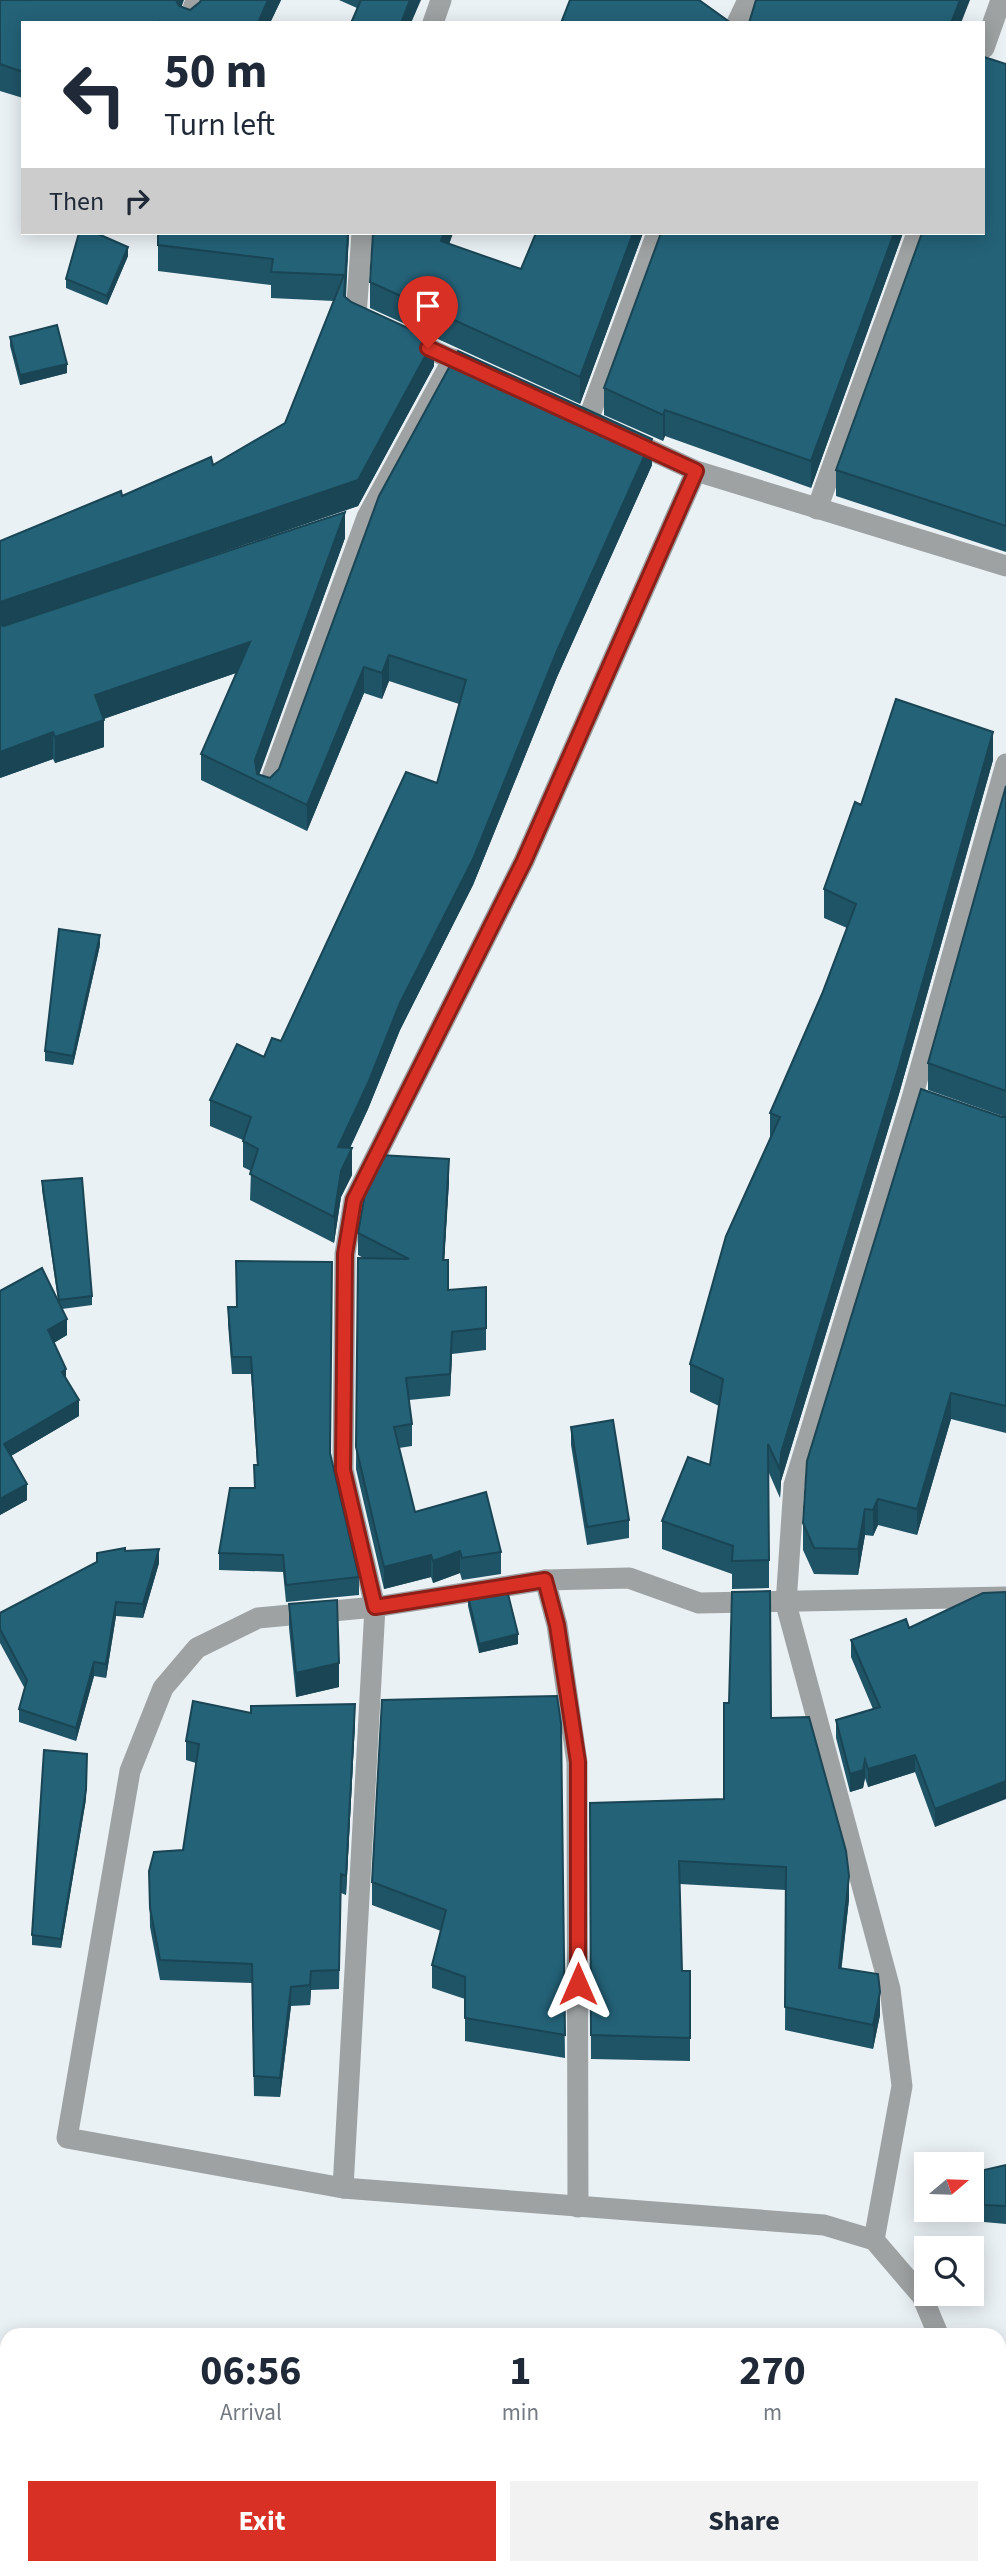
<!DOCTYPE html>
<html lang="en">
<head>
<meta charset="utf-8">
<style>
  body { margin:0; font-family:"Source Sans 3",sans-serif; background:#f2f2f3; color:#1f2937; height:100vh; display:flex; flex-direction:column; font-size:26px; white-space:nowrap }
  * { box-sizing:border-box; margin:0 }
  p { font-size:23px; color:#747a83 }
  .icon { flex:none; width:38px; height:38px; fill:none; stroke:currentColor; stroke-width:2; stroke-linecap:round; stroke-linejoin:round }
  .map { position:relative; flex:1; overflow:hidden }
  .details { position:absolute; left:0px; top:2328px; width:1006px; height:247px; display:flex; flex-direction:column; background:#fff; border-radius:21px 21px 0 0; box-shadow:0 4px 18px #0003 }
  .details>* { flex:none }
  .hud { position:absolute; left:21px; top:21px; width:964px; height:214px; border-radius:0px; box-shadow:0 4px 18px #0003; background:#fff; color:#1f2937; overflow:hidden }
  .needle { width:46px; rotate:71deg }
  .buttons { position:absolute; left:914px; top:2152px; display:grid; gap:14px }
  .buttons a { display:grid; place-items:center; width:70px; height:70px; border-radius:0px; background:#fff; box-shadow:0 4px 18px #0003; font-size:35px }
  .pin { position:absolute; display:grid; place-items:center; width:60px; height:60px; color:#fff; margin:-72px -30px; border-radius:50% 50% 50% 0; rotate:-45deg; box-shadow:0 0 7px #0007 }
  .pin .icon { rotate:45deg }
  .me { position:absolute; width:77px; margin:-38px; rotate:0deg; stroke-linejoin:round; filter:drop-shadow(0 0 5px #0008) }
  .turn { display:flex; align-items:center; gap:24px; height:147px; padding:0 28px; font-size:32px }
  .turn .icon { width:91px; height:91px; stroke-width:2.5 }
  .turn b { display:block; font-size:49px; line-height:60px }
  .then { display:flex; align-items:center; height:66px; padding:0 28px; background:#0003; gap:14px; font-size:26px }
  .eta { display:flex; justify-content:space-evenly; align-items:center; height:119px; text-align:center }
  .eta b { font-size:42px; font-weight:700; line-height:49px }
  .button { display:flex; gap:14px; margin-top:auto; padding:14px 28px }
  .button a { flex:1; height:80px; border-radius:0px; background:#d93025; color:#fff; font-size:28px; font-weight:700; line-height:80px; text-align:center }
  .button a+a { background:#f2f2f3; color:#1f2937 }
  .map>svg:first-child { display:block }
</style>
</head>
<body>
<div class="map">
<svg width="1006" height="2574" viewBox="0 0 1006 2574">
  <rect width="100%" height="100%" fill="#eaf1f5"/>
  <g fill="none" stroke-linecap="round" stroke-linejoin="round">
    <g stroke="#9ea2a3" stroke-width="21">
      <path d="M 188,23 L 196,0"/>
      <path d="M 433,23 L 441,0"/>
      <path d="M 737,23 L 748,0"/>
      <path d="M 984,48 L 1001,0"/>
      <path d="M 362,233 L 356,316 L 371,323"/>
      <path d="M 410,340 L 480,372"/>
      <path d="M 588,420 L 657,233"/>
      <path d="M 627,439 L 696,471 L 1006,566"/>
      <path d="M 817,509 L 917,233"/>
      <path d="M 267,791 L 367,517 L 453,359"/>
      <path d="M 545,1580 L 557,1625 L 577,1762 L 578,2207"/>
      <path d="M 343,2188 L 375,1607 L 343,1470 L 345,1254 L 354,1200 L 524,861 L 696,471"/>
      <path d="M 874,2240 L 902,2086 L 890,1989 L 786,1604 L 794,1485 L 912,1098 L 1006,764"/>
      <path d="M 938,2334 L 922,2296 L 874,2240 L 824,2225 L 343,2188 L 67,2138 L 130,1771 L 163,1688 L 197,1648 L 258,1618 L 375,1607 L 545,1580 L 629,1578 L 699,1603 L 1006,1597"/>
      <path d="M 0,2395 L 7,2396"/>
      <path d="M 999,2478 L 1006,2496"/>
      <path d="M 0,2506 L 7,2463"/>
      <path d="M 279,2574 L 280,2567"/>
      <path d="M 576,2574 L 578,2567"/>
    </g>
  </g>
  <g fill="#1f5467">
    <path d="M 0,0 L 182,7 L 190,10 L 200,2 L 201,0 L 281,0 L 270,23 L 23,23 L 23,98 L 0,91 Z"/>
    <path d="M 339,0 L 421,0 L 357,8 Z"/>
    <path d="M 1006,64 L 1006,552 L 836,496 L 836,470 Z"/>
    <path d="M 158,233 L 349,233 L 346,297 L 434,366 L 358,506 L 121,587 L 345,538 L 259,774 L 270,778 L 279,769 L 379,496 L 652,465 L 557,677 L 473,885 L 400,1030 L 368,1109 L 350,1148 L 352,1175 L 341,1197 L 334,1243 L 250,1200 L 251,1171 L 243,1167 L 243,1140 L 210,1126 L 210,1100 L 264,1057 L 281,1041 L 437,783 L 459,704 L 389,681 L 382,699 L 364,693 L 307,831 L 201,780 L 201,754 L 236,673 L 103,719 L 104,747 L 55,763 L 53,759 L 0,778 L 122,496 L 213,465 L 285,423 L 334,301 L 271,298 L 271,285 L 158,271 Z"/>
    <path d="M 373,233 L 453,233 L 449,244 L 521,269 L 536,233 L 643,233 L 580,404 L 370,308 L 370,282 Z"/>
    <path d="M 661,233 L 903,233 L 811,488 L 665,436 L 663,441 L 604,415 L 604,388 Z"/>
    <path d="M 128,256 L 107,305 L 66,288 L 66,279 Z"/>
    <path d="M 10,337 L 67,373 L 20,385 L 10,346 Z"/>
    <path d="M 993,760 L 899,1094 L 781,1481 L 780,1498 L 769,1473 L 769,1588 L 732,1589 L 732,1574 L 662,1549 L 662,1521 L 710,1465 L 719,1406 L 690,1392 L 690,1364 L 770,1140 L 770,1113 L 822,994 L 847,928 L 824,918 L 824,889 L 861,805 Z"/>
    <path d="M 1006,786 L 1006,1433 L 951,1419 L 917,1535 L 878,1525 L 873,1536 L 865,1535 L 858,1575 L 814,1574 L 803,1550 L 803,1523 L 1002,1117 L 1005,1117 L 928,1090 L 928,1063 Z"/>
    <path d="M 100,945 L 73,1065 L 45,1061 L 45,1051 Z"/>
    <path d="M 42,1181 L 92,1296 L 92,1305 L 62,1309 L 67,1335 L 54,1343 L 79,1416 L 11,1456 L 27,1500 L 0,1515 L 0,1291 L 58,1300 L 42,1190 Z"/>
    <path d="M 449,1181 L 444,1260 L 448,1290 L 486,1287 L 486,1350 L 452,1354 L 450,1396 L 409,1400 L 412,1424 L 412,1446 L 399,1448 L 415,1512 L 501,1552 L 501,1574 L 462,1580 L 460,1573 L 433,1583 L 431,1577 L 384,1589 L 356,1469 L 358,1258 L 365,1259 L 358,1255 L 358,1233 Z"/>
    <path d="M 228,1307 L 330,1453 L 359,1577 L 359,1595 L 286,1602 L 283,1572 L 219,1570 L 219,1553 L 254,1488 L 254,1465 L 257,1465 L 251,1374 L 232,1374 L 228,1324 Z"/>
    <path d="M 571,1427 L 629,1520 L 629,1538 L 587,1545 L 571,1445 Z"/>
    <path d="M 125,1551 L 159,1563 L 143,1618 L 116,1616 L 106,1678 L 94,1676 L 76,1741 L 19,1722 L 19,1709 L 25,1689 L 0,1643 L 0,1613 Z"/>
    <path d="M 983,1593 L 935,1827 L 915,1772 L 868,1787 L 865,1778 L 863,1788 L 850,1792 L 836,1738 L 836,1720 L 873,1709 L 851,1657 L 851,1640 L 909,1628 Z"/>
    <path d="M 468,1596 L 518,1644 L 479,1653 L 468,1606 Z"/>
    <path d="M 289,1604 L 339,1687 L 296,1697 L 289,1628 Z"/>
    <path d="M 251,1713 L 355,1723 L 346,1895 L 341,1893 L 339,1989 L 311,1990 L 310,2005 L 291,2006 L 280,2097 L 254,2096 L 252,1983 L 160,1980 L 150,1927 L 149,1871 L 183,1850 L 196,1763 L 186,1760 L 186,1741 Z"/>
    <path d="M 771,1718 L 849,1899 L 841,1969 L 880,2015 L 873,2049 L 785,2030 L 786,1890 L 680,1884 L 682,1971 L 690,1971 L 690,2061 L 591,2059 L 590,1803 L 724,1799 Z"/>
    <path d="M 561,1723 L 565,2058 L 465,2041 L 465,1999 L 432,1988 L 432,1965 L 441,1931 L 372,1905 L 372,1882 Z"/>
    <path d="M 86,1799 L 61,1948 L 32,1945 L 32,1935 Z"/>
    <path d="M 1006,2165 L 1006,2224 L 984,2222 L 984,2170 Z"/>
  </g>
  <g fill="#194554">
    <path d="M 175,0 L 184,0 L 176,23 Z"/>
    <path d="M 268,0 L 281,0 L 270,23 L 258,23 Z"/>
    <path d="M 410,0 L 421,0 L 411,23 L 401,23 Z"/>
    <path d="M 960,0 L 970,0 L 961,23 L 951,23 Z"/>
    <path d="M 348,233 L 349,233 L 344,322 L 344,296 Z"/>
    <path d="M 444,233 L 453,233 L 441,267 L 441,241 Z"/>
    <path d="M 633,233 L 643,233 L 580,404 L 580,377 Z"/>
    <path d="M 894,233 L 903,233 L 811,488 L 811,461 Z"/>
    <path d="M 128,247 L 128,256 L 107,305 L 107,296 Z"/>
    <path d="M 434,340 L 434,366 L 358,506 L 0,628 L 0,602 Z"/>
    <path d="M 67,364 L 67,373 L 20,385 L 20,375 Z"/>
    <path d="M 665,410 L 665,436 L 663,441 L 663,415 Z"/>
    <path d="M 652,439 L 652,465 L 557,677 L 473,885 L 400,1030 L 368,1109 L 338,1173 L 338,1147 L 400,1003 Z"/>
    <path d="M 345,512 L 345,538 L 257,781 L 255,760 Z"/>
    <path d="M 250,642 L 250,668 L 95,722 L 95,695 Z"/>
    <path d="M 389,655 L 389,681 L 382,699 L 382,673 Z"/>
    <path d="M 364,667 L 364,693 L 307,831 L 307,805 Z"/>
    <path d="M 104,720 L 104,747 L 55,763 L 55,737 Z"/>
    <path d="M 53,732 L 53,759 L 0,778 L 0,752 Z"/>
    <path d="M 993,732 L 993,760 L 899,1094 L 781,1481 L 780,1498 L 780,1470 L 781,1453 Z"/>
    <path d="M 100,935 L 100,945 L 73,1065 L 73,1056 Z"/>
    <path d="M 352,1148 L 352,1175 L 341,1197 L 334,1243 L 334,1217 L 341,1171 Z"/>
    <path d="M 449,1159 L 449,1181 L 443,1282 L 443,1260 Z"/>
    <path d="M 67,1319 L 67,1335 L 48,1346 L 48,1330 Z"/>
    <path d="M 452,1332 L 452,1354 L 450,1396 L 450,1374 Z"/>
    <path d="M 66,1369 L 66,1385 L 62,1372 Z"/>
    <path d="M 951,1393 L 951,1419 L 917,1535 L 917,1509 Z"/>
    <path d="M 79,1400 L 79,1416 L 4,1460 L 4,1444 Z"/>
    <path d="M 27,1484 L 27,1500 L 0,1515 L 0,1499 Z"/>
    <path d="M 878,1499 L 878,1525 L 873,1536 L 873,1510 Z"/>
    <path d="M 865,1509 L 865,1535 L 858,1575 L 858,1549 Z"/>
    <path d="M 159,1549 L 159,1563 L 143,1618 L 143,1604 Z"/>
    <path d="M 460,1551 L 460,1573 L 433,1583 L 433,1561 Z"/>
    <path d="M 431,1555 L 431,1577 L 384,1589 L 384,1567 Z"/>
    <path d="M 116,1602 L 116,1616 L 106,1678 L 106,1664 Z"/>
    <path d="M 518,1634 L 518,1644 L 479,1653 L 479,1644 Z"/>
    <path d="M 94,1662 L 94,1676 L 76,1741 L 76,1728 Z"/>
    <path d="M 339,1663 L 339,1687 L 296,1697 L 296,1673 Z"/>
    <path d="M 355,1704 L 355,1723 L 346,1895 L 346,1876 Z"/>
    <path d="M 87,1754 L 86,1799 L 61,1948 L 61,1939 Z"/>
    <path d="M 915,1755 L 915,1772 L 868,1787 L 868,1769 Z"/>
    <path d="M 865,1760 L 865,1778 L 863,1788 L 850,1792 L 850,1774 Z"/>
    <path d="M 1006,1781 L 1006,1799 L 935,1827 L 935,1809 Z"/>
    <path d="M 849,1876 L 849,1899 L 839,1992 L 839,1968 Z"/>
    <path d="M 311,1971 L 311,1990 L 310,2005 L 310,1985 Z"/>
    <path d="M 291,1987 L 291,2006 L 280,2097 L 280,2078 Z"/>
    <path d="M 880,1992 L 880,2015 L 873,2049 L 873,2025 Z"/>
  </g>
  <g fill="#246278" stroke="#194554" stroke-width="2">
    <path d="M 0,0 L 176,0 L 179,6 L 190,10 L 200,2 L 201,0 L 268,0 L 258,23 L 160,23 L 160,21 L 159,23 L 23,23 L 23,72 L 0,64 Z"/>
    <path d="M 361,0 L 410,0 L 401,23 L 351,23 Z"/>
    <path d="M 570,0 L 699,0 L 731,23 L 561,23 Z"/>
    <path d="M 756,0 L 960,0 L 951,23 L 749,23 Z"/>
    <path d="M 984,57 L 1006,64 L 1006,526 L 836,470 L 922,233 L 984,233 Z"/>
    <path d="M 79,233 L 96,233 L 128,247 L 107,296 L 66,279 Z"/>
    <path d="M 158,233 L 348,233 L 344,296 L 351,302 L 434,340 L 358,480 L 0,602 L 0,541 L 121,491 L 122,496 L 211,457 L 213,465 L 285,423 L 344,275 L 271,272 L 273,259 L 158,245 Z"/>
    <path d="M 373,233 L 444,233 L 441,241 L 521,269 L 536,233 L 633,233 L 580,377 L 370,282 Z"/>
    <path d="M 661,233 L 894,233 L 811,461 L 665,410 L 663,415 L 604,388 Z"/>
    <path d="M 57,325 L 67,364 L 20,375 L 10,337 Z"/>
    <path d="M 458,351 L 652,439 L 557,651 L 473,859 L 400,1003 L 368,1083 L 338,1147 L 352,1148 L 341,1171 L 334,1217 L 250,1174 L 258,1149 L 243,1141 L 251,1117 L 210,1100 L 237,1044 L 264,1057 L 272,1038 L 281,1041 L 406,772 L 437,783 L 466,680 L 389,655 L 382,673 L 364,667 L 307,805 L 201,754 L 250,642 L 95,695 L 104,720 L 55,737 L 53,732 L 0,752 L 0,625 L 4,626 L 345,512 L 255,760 L 257,774 L 270,778 L 279,769 L 379,496 Z"/>
    <path d="M 896,699 L 993,732 L 899,1066 L 781,1453 L 780,1470 L 768,1444 L 769,1560 L 732,1561 L 733,1546 L 662,1521 L 688,1457 L 710,1465 L 723,1379 L 690,1364 L 726,1236 L 780,1117 L 770,1113 L 822,994 L 856,904 L 824,889 L 855,802 L 861,805 Z"/>
    <path d="M 1006,786 L 1006,1091 L 928,1063 Z"/>
    <path d="M 59,929 L 100,935 L 73,1056 L 45,1051 Z"/>
    <path d="M 921,1089 L 1002,1117 L 1006,1117 L 1006,1406 L 951,1393 L 917,1509 L 878,1499 L 873,1510 L 865,1509 L 858,1549 L 814,1548 L 803,1523 L 807,1461 Z"/>
    <path d="M 380,1155 L 449,1159 L 443,1260 L 448,1260 L 448,1290 L 486,1287 L 486,1328 L 452,1332 L 450,1374 L 406,1378 L 412,1424 L 394,1427 L 415,1512 L 486,1492 L 501,1552 L 462,1558 L 460,1551 L 433,1561 L 431,1555 L 384,1567 L 356,1447 L 358,1258 L 409,1259 L 358,1233 L 367,1182 Z"/>
    <path d="M 82,1178 L 92,1296 L 59,1300 L 42,1181 Z"/>
    <path d="M 236,1261 L 332,1262 L 330,1453 L 359,1577 L 286,1585 L 283,1555 L 219,1553 L 230,1488 L 255,1488 L 254,1465 L 258,1465 L 251,1357 L 232,1357 L 228,1307 L 237,1307 Z"/>
    <path d="M 42,1268 L 67,1319 L 48,1330 L 66,1369 L 62,1372 L 79,1400 L 4,1444 L 27,1484 L 0,1499 L 0,1291 Z"/>
    <path d="M 613,1420 L 629,1520 L 587,1527 L 571,1427 Z"/>
    <path d="M 125,1548 L 125,1551 L 159,1549 L 143,1604 L 116,1602 L 106,1664 L 94,1662 L 76,1728 L 19,1709 L 27,1680 L 0,1629 L 0,1613 L 97,1562 L 97,1553 Z"/>
    <path d="M 507,1590 L 518,1634 L 479,1644 L 468,1596 Z"/>
    <path d="M 770,1591 L 771,1718 L 809,1717 L 846,1851 L 849,1876 L 839,1968 L 878,1974 L 880,1992 L 873,2025 L 785,2007 L 786,1867 L 679,1861 L 682,1971 L 690,1971 L 690,2038 L 591,2035 L 590,1803 L 724,1799 L 724,1703 L 729,1703 L 732,1592 Z"/>
    <path d="M 1006,1592 L 1006,1781 L 935,1809 L 915,1755 L 868,1769 L 865,1760 L 863,1770 L 850,1774 L 836,1720 L 880,1707 L 851,1640 L 906,1619 L 909,1628 L 983,1593 Z"/>
    <path d="M 337,1600 L 339,1663 L 296,1673 L 289,1604 Z"/>
    <path d="M 557,1696 L 561,1723 L 565,2035 L 465,2018 L 465,1977 L 432,1965 L 446,1910 L 372,1882 L 382,1700 Z"/>
    <path d="M 193,1701 L 251,1713 L 251,1706 L 355,1704 L 346,1876 L 341,1874 L 339,1970 L 311,1971 L 310,1985 L 291,1987 L 280,2078 L 254,2076 L 252,1964 L 160,1960 L 150,1908 L 149,1871 L 154,1852 L 183,1850 L 199,1744 L 186,1741 Z"/>
    <path d="M 44,1750 L 87,1754 L 86,1790 L 61,1939 L 32,1935 Z"/>
    <path d="M 1006,2165 L 1006,2206 L 984,2205 L 984,2170 Z"/>
  </g>
  <g fill="none" stroke-linecap="round" stroke-linejoin="round">
    <defs>
      <path id="route" d="M 428,348 L 696,471 L 524,861 L 354,1200 L 345,1254 L 343,1470 L 375,1607 L 545,1580 L 557,1625 L 578,1762 L 578,1984"/>
    </defs>
    <use href="#route" stroke="#8d1f18" stroke-width="18"/>
    <use href="#route" stroke="#d93025" stroke-width="12"/>
  </g>
</svg>
<div class="buttons">
<a><svg class="needle" viewBox="-14 -14 28 28"><path d="M0-13l5 13h-10z" fill="#e53935"/><path d="M0 13l5-13h-10z" fill="#747a83"/></svg></a>
<a><svg class="icon" aria-label="search" viewBox="0 0 24 24"><circle cx="10" cy="10" r="6"/><path d="M15 15l6 6"/></svg></a>
</div>
<div class="pin" style="left:428px;top:348px;background:#d93025"><svg class="icon" aria-label="arrive" viewBox="0 0 24 24"><path d="M6 21V4h12l-3 4 3 4H6"/></svg></div>
<svg class="me" style="left:578px;top:1984px" viewBox="-20 -20 40 40"><path d="M0-17L14 15 0 8-14 15z" fill="#d93025" stroke="#fff" stroke-width="4"/></svg>
<div class="hud">
<div class="turn"><svg class="icon" aria-label="left" viewBox="0 0 24 24"><path d="M17 20v-9H6M10 6l-5 5 5 5"/></svg><div><b>50 m</b>Turn left</div></div>
<div class="then">Then<svg class="icon" aria-label="right" viewBox="0 0 24 24"><path d="M7 20v-9h11M14 6l5 5-5 5"/></svg></div>
</div>
<section class="details">
<div class="eta">
<div><b>06:56</b><p>Arrival</p></div>
<div><b>1</b><p>min</p></div>
<div><b>270</b><p>m</p></div>
</div>
<div class="button"><a>Exit</a><a>Share</a></div>
</section>
</div>
</body>
</html>
